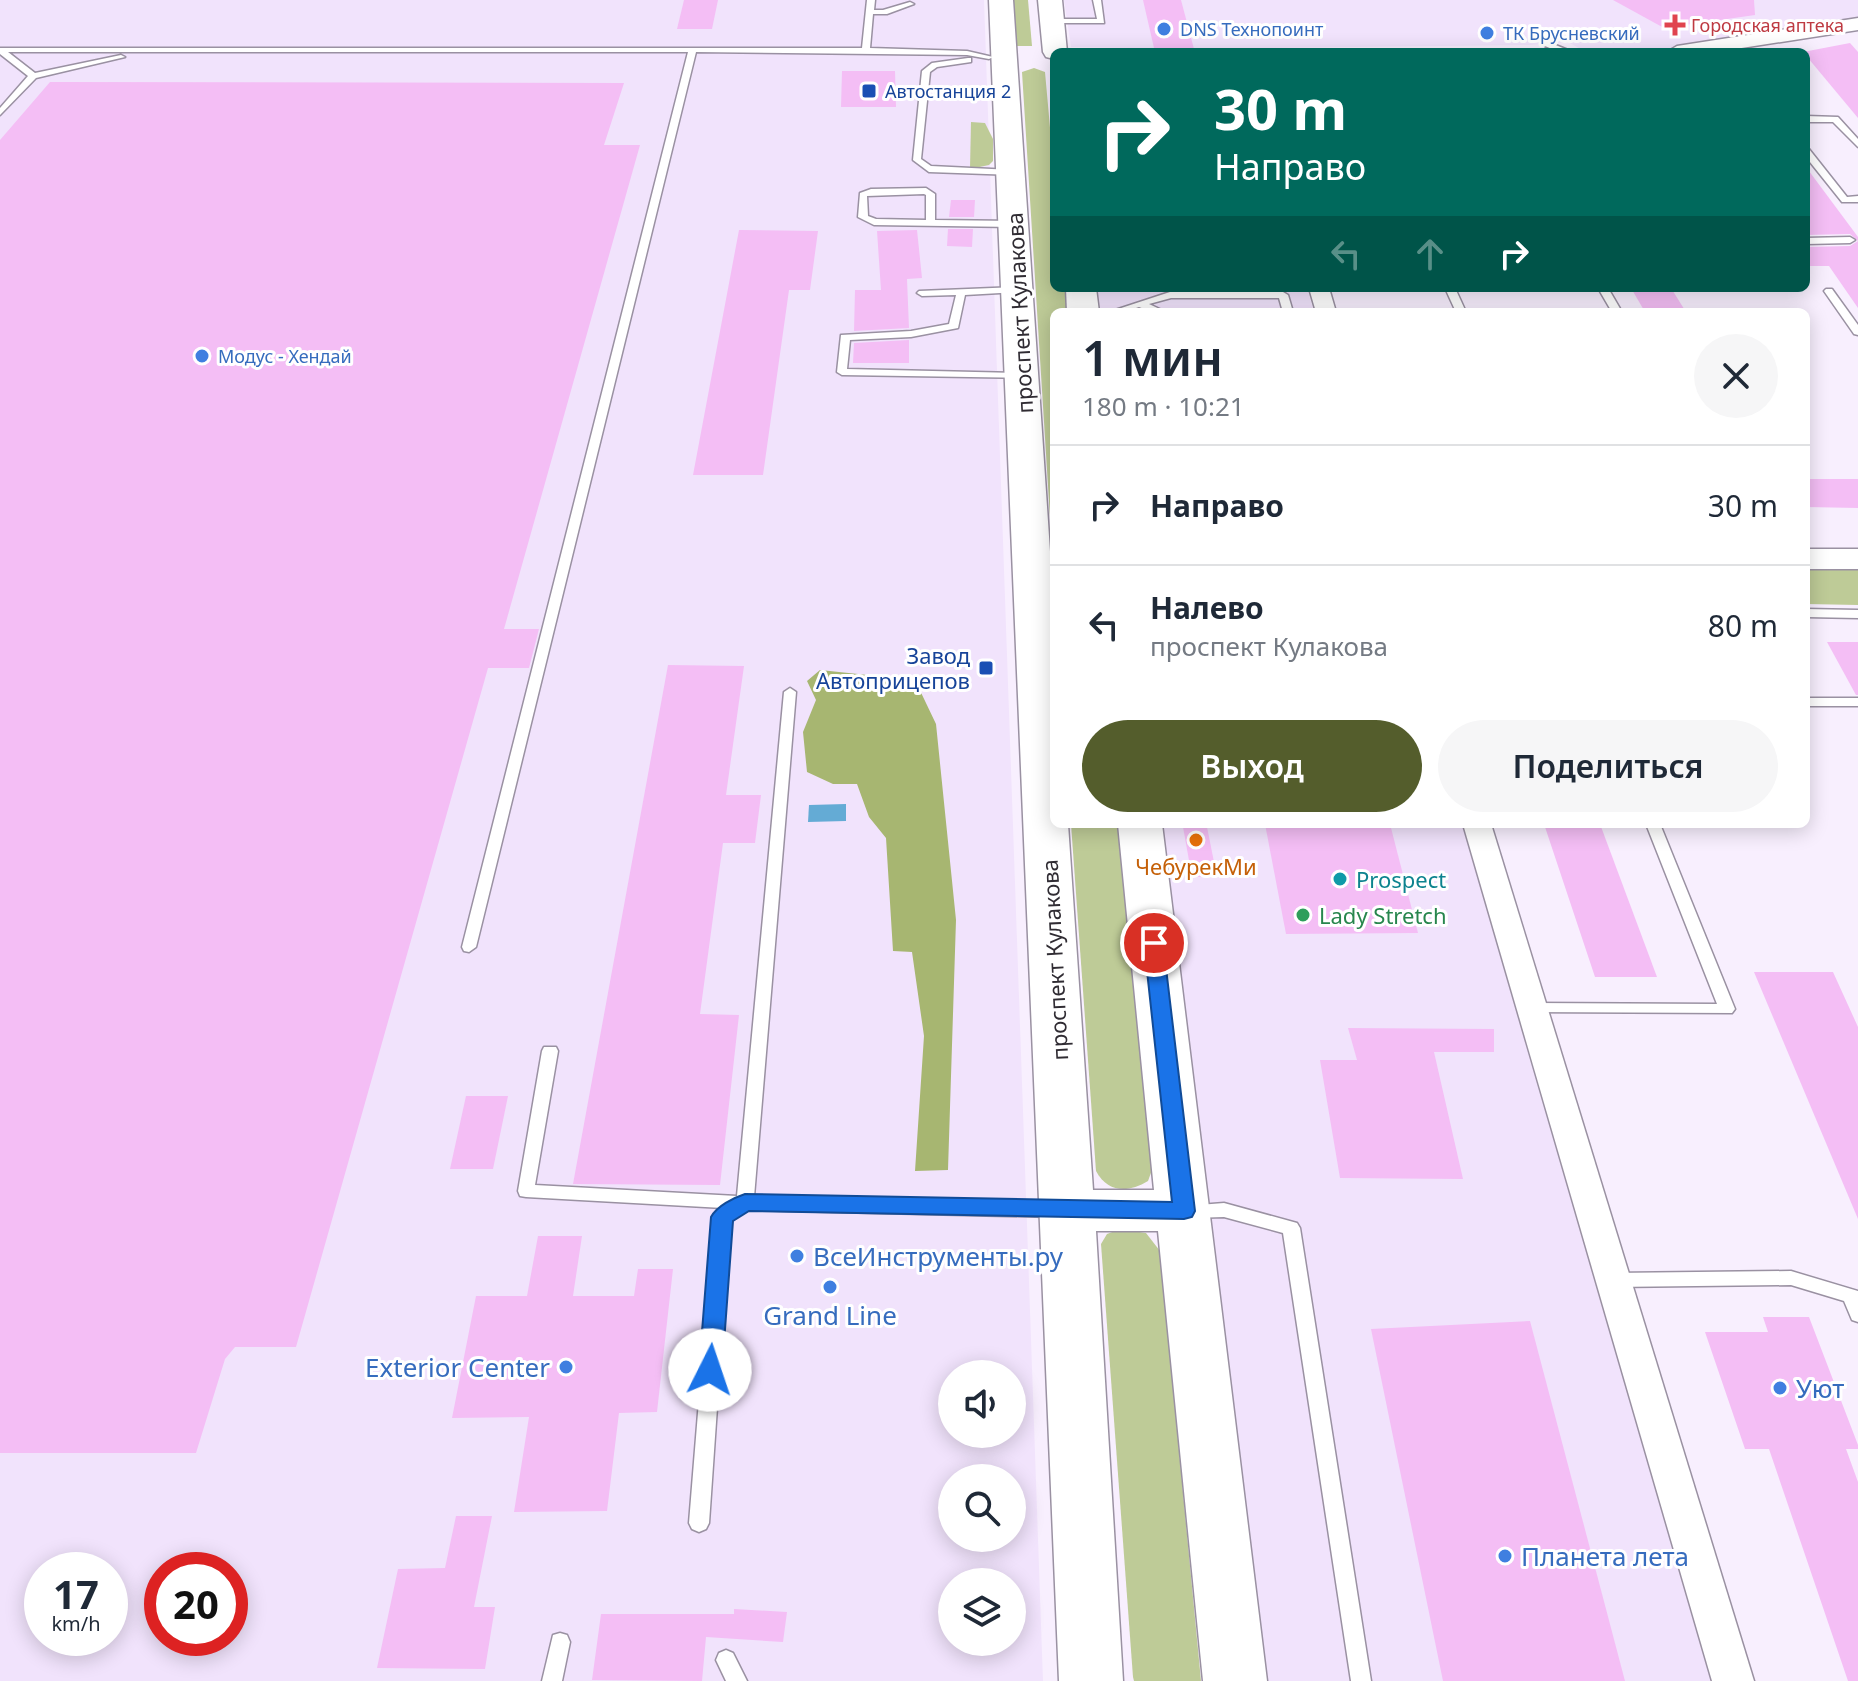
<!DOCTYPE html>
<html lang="ru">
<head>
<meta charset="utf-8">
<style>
  body { margin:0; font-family:"Noto Sans",sans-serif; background:#f6f6f7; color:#1f2937; height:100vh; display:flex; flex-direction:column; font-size:30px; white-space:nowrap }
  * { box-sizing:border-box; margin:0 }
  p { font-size:26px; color:#747a83 }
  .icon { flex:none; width:44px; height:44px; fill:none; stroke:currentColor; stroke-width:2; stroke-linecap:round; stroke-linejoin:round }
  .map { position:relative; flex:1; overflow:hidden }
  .side { position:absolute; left:1050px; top:308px; width:760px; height:520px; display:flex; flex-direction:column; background:#fff; border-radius:12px; box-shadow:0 4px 20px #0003 }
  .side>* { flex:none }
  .banner { position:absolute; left:1050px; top:48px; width:760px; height:244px; border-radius:12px; box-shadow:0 4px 20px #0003; background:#00695c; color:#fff; overflow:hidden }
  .tools { position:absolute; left:938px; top:1360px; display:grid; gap:16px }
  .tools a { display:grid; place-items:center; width:88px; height:88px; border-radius:50%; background:#fff; box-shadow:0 4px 20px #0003; font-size:40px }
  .speed { position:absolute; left:24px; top:1552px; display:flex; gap:16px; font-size:40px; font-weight:700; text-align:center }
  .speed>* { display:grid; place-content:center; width:104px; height:104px; border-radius:50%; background:#fff; box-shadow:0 4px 20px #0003; line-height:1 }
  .speed small { font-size:20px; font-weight:400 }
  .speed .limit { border:12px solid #d22; background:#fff; color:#111 }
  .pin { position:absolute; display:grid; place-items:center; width:68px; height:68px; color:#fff; margin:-34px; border:4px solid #fff; border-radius:50%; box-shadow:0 2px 8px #0007 }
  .me { position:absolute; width:88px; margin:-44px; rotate:4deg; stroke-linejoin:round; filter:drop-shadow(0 0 6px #0008) }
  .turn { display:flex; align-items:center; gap:28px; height:168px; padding:0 32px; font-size:36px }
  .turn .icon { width:104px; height:104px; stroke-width:2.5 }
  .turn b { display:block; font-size:56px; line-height:68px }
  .lanes { display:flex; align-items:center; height:76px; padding:0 32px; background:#0003; justify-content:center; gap:40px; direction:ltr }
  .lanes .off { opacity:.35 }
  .round { display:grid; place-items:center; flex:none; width:84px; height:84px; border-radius:42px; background:#f6f6f7 }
  .head { display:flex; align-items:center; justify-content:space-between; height:136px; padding:0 32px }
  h1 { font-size:48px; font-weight:600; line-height:60px }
  .button { display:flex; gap:16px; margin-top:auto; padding:16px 32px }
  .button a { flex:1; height:92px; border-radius:48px; background:#545d2c; color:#fff; font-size:32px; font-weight:600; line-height:92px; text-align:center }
  .button a+a { background:#f6f6f7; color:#1f2937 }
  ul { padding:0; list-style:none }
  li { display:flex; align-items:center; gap:24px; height:120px; padding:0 32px; border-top:2px solid #e0e1e3 }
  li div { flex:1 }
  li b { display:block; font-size:30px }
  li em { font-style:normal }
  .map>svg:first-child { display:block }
</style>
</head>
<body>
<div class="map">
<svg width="1858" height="1681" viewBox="0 0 1858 1681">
  <rect width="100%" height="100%" fill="#f8effe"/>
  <g fill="#f1e3fc" fill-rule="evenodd">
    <path d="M 0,0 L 984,0 L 1043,1681 L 0,1681 ZM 952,1374 L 1012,1374 L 1012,1434 L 952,1434 ZM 952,1478 L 1012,1478 L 1012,1538 L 952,1538 ZM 42,1570 L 110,1570 L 110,1638 L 42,1638 ZM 162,1570 L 230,1570 L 230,1638 L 162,1638 ZM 952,1582 L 1012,1582 L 1012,1642 L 952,1642 Z"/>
    <path d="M 1064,0 L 1858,0 L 1858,21 L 1652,52 L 1586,52 L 1568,42 L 1530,45 L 1194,49 L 1071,47 Z"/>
    <path d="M 1097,288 L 1307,288 L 1314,312 L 1100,312 Z"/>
    <path d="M 1161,824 L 1466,824 L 1714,1681 L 1265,1681 Z"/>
  </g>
  <g fill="#becb97">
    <path d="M 1008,0 L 1028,0 L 1032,46 L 1010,46 Z"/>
    <path d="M 1034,68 L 1045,72 L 1054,172 L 1054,288 L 1065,288 L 1067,312 L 1054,312 L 1054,538 L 1051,533 L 1022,72 Z"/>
    <path d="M 971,122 L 985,123 L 993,139 L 993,161 L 989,165 L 970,169 Z"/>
    <path d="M 1806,566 L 1858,566 L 1858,605 L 1806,604 Z"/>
    <path d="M 1071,824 L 1118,824 L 1152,1170 L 1148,1181 C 1128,1193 1108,1193 1096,1171 Z"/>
    <path d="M 1120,1229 L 1146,1233 L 1160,1251 L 1201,1681 L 1134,1681 L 1133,1677 L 1101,1244 L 1107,1234 Z"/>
  </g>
  <path fill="#a7b671" d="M 820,670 L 915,680 L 936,724 L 956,920 L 948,1170 L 915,1171 L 924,1036 L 912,952 L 893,951 L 886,838 L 869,817 L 857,784 L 833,784 L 807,772 L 803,732 L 816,700 L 807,681 Z"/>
  <path fill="#64abd5" d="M 846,804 L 846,821 L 808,822 L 809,805 Z"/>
  <g fill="#f4bef5">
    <path d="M 684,0 L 718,0 L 712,29 L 677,29 Z"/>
    <path d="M 1143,0 L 1181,0 L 1194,49 L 1154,48 Z"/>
    <path d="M 1613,0 L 1754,0 L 1755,15 L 1664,28 Z"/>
    <path d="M 1850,43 L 1858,52 L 1858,118 L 1803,52 Z"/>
    <path d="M 842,71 L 895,71 L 896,107 L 841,107 Z"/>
    <path d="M 50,82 L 624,83 L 604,145 L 640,145 L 504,629 L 539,629 L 529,668 L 488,668 L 296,1347 L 235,1347 L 225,1359 L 196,1453 L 0,1453 L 0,140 Z"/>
    <path d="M 1806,167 L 1858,237 L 1858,308 L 1829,266 L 1806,266 L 1806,247 L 1850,246 L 1858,241 L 1850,234 L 1806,235 Z"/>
    <path d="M 951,200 L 975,200 L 974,217 L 949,217 Z"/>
    <path d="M 948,229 L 973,229 L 972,247 L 947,246 Z"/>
    <path d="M 739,230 L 818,231 L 810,290 L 789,290 L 763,475 L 693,475 Z"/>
    <path d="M 917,230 L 922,278 L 907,279 L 909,328 L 854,331 L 855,290 L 881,290 L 877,231 Z"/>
    <path d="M 1631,288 L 1671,288 L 1686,312 L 1645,312 Z"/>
    <path d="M 909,340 L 909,363 L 853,363 L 854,343 Z"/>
    <path d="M 1806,479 L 1858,479 L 1858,508 L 1806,507 Z"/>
    <path d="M 1827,642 L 1858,642 L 1858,695 L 1856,695 Z"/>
    <path d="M 668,665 L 744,666 L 726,795 L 761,795 L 755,843 L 723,843 L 700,1014 L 739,1015 L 720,1185 L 573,1184 Z"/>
    <path d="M 1265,824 L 1390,824 L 1418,933 L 1286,934 Z"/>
    <path d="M 1544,824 L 1600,824 L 1657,977 L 1595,977 Z"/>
    <path d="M 1183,827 L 1207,827 L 1217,877 L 1192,877 Z"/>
    <path d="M 1754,972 L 1833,972 L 1858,1027 L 1858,1219 Z"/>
    <path d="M 1348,1028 L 1494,1029 L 1494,1052 L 1434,1052 L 1463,1179 L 1340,1178 L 1320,1060 L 1357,1060 Z"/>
    <path d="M 466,1096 L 508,1096 L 493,1169 L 450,1169 Z"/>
    <path d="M 538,1236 L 582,1236 L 573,1296 L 634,1296 L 638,1269 L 673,1269 L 657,1412 L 619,1413 L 607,1511 L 514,1512 L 529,1417 L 452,1418 L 476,1296 L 527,1296 Z"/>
    <path d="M 1763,1317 L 1809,1317 L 1858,1445 L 1858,1449 L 1846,1449 L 1858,1482 L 1858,1681 L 1848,1681 L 1769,1449 L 1745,1449 L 1705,1332 L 1768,1332 Z"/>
    <path d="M 1530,1321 L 1625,1681 L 1443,1681 L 1371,1329 Z"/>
    <path d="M 456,1516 L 492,1516 L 474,1607 L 495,1607 L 485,1669 L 377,1668 L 398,1569 L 445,1568 Z"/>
    <path d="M 734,1609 L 787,1612 L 783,1642 L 706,1637 L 702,1681 L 592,1680 L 601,1614 L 734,1614 Z"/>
  </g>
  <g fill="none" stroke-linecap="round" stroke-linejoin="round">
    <defs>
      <g id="service">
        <path d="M 867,0 L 875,0 L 874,10 L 883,10 L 910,2 L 914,4 L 887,14 L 873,14 L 870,48 L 967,51 L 993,57 L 989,59 L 967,55 L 696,52 L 476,947 L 469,952 L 464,951 L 462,947 L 688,52 L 8,52 L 35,73 L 121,55 L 125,57 L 36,78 L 0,115 L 0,108 L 28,76 L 0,54 L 0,48 L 862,48 Z"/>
        <path d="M 1093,0 L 1101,0 L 1104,23 L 1052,23 L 1048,21 L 1052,19 L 1097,19 Z"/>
        <path d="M 1548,42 L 1568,50 L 1569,52 L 1559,52 L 1545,46 L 1544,44 Z"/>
        <path d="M 968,58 L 971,58 L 971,62 L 937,67 L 930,72 L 921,159 L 931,166 L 1012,170 L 1016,173 L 1015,175 L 929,172 L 913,160 L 922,71 L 932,63 Z"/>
        <path d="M 1806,116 L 1838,117 L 1858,139 L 1858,147 L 1833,122 L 1806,122 Z"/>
        <path d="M 1806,148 L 1809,149 L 1847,197 L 1858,196 L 1858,202 L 1842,202 L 1806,157 Z"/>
        <path d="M 926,188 L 935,194 L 935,220 L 1015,221 L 1020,224 L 1015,227 L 874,225 L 858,217 L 860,193 L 871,189 ZM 924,194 L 926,195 L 926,220 L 876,219 L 868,216 L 867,196 Z"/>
        <path d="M 1806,238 L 1850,237 L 1855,240 L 1850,243 L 1806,244 Z"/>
        <path d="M 1017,287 L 1020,288 L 1020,292 L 965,295 L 958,328 L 911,337 L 850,340 L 847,369 L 1022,373 L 1027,376 L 1026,378 L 842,375 L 837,372 L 841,335 L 911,331 L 949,324 L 956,295 L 922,296 L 917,293 L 919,291 Z"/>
        <path d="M 1445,288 L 1455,288 L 1466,312 L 1456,312 Z"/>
        <path d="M 1598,288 L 1608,288 L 1622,312 L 1612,312 Z"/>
        <path d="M 1826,289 L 1832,289 L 1858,325 L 1858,335 L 1854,334 L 1824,291 Z"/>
        <path d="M 1170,292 L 1283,292 L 1288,295 L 1293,312 L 1283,312 L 1279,298 L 1171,298 L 1149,304 L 1166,312 L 1152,312 L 1139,307 L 1124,312 L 1109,312 Z"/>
        <path d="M 1806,609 L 1858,610 L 1858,618 L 1806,617 Z"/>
        <path d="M 790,688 L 796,692 L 754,1197 L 1055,1203 L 1061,1205 L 1063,1210 L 1061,1215 L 1055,1217 L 748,1210 L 730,1220 L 709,1523 L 706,1529 L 699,1532 L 692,1529 L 689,1523 L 714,1217 L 723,1208 L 526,1197 L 520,1196 L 518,1191 L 542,1051 L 544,1047 L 556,1047 L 558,1051 L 535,1185 L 737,1196 L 784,692 Z"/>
        <rect x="1806" y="698" width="52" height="8"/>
        <path d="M 1646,824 L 1660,824 L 1735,1009 L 1732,1013 L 1527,1012 L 1524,1008 L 1527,1004 L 1532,1003 L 1717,1004 Z"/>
        <path d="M 1224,1203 L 1297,1223 L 1300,1228 L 1371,1681 L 1351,1681 L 1283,1233 L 1224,1217 L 1192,1218 L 1186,1216 L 1184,1211 L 1186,1206 Z"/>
        <path d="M 1791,1271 L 1858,1291 L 1858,1322 L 1852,1320 L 1844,1301 L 1791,1285 L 1613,1287 L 1607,1285 L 1604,1280 L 1607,1275 L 1613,1273 Z"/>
        <path d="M 560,1633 L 567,1635 L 570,1642 L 562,1681 L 542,1681 L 553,1635 Z"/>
        <path d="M 726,1650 L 733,1653 L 747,1681 L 726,1681 L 716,1660 L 719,1653 Z"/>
      </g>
      <g id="minor">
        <path d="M 1309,288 L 1329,288 L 1336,312 L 1316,312 Z"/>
        <path d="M 1463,824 L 1491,824 L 1754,1681 L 1712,1681 Z"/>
      </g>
      <path id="tertiary" d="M 1858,18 L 1858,30 L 1716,52 L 1667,52 L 1677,46 Z"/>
      <rect id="secondary" x="1806" y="549" width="52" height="20"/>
      <g id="primary">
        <path d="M 989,0 L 1013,0 L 1054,611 L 1054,824 L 1068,824 L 1093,1190 L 1154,1190 L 1118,824 L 1162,824 L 1267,1681 L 1203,1681 L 1158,1231 L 1096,1231 L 1123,1681 L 1059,1681 Z"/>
        <path d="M 1038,0 L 1062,0 L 1067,52 L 1054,52 L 1054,59 L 1046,57 L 1043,52 Z"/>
        <path d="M 1066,288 L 1096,288 L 1099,312 L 1067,312 Z"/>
      </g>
    </defs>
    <use href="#service" stroke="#9a91a2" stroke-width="3"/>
    <use href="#minor" stroke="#9a91a2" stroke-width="3"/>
    <use href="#tertiary" stroke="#9a91a2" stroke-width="3"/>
    <use href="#secondary" stroke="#9a91a2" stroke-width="3"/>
    <use href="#primary" stroke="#9a91a2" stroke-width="3"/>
    <use href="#service" fill="#fff" fill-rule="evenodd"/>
    <use href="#minor" fill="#fff" fill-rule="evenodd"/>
    <use href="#tertiary" fill="#fff" fill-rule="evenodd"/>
    <use href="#secondary" fill="#fff" fill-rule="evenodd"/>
    <use href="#primary" fill="#fff" fill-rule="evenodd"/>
  </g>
  <path fill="#1a73e8" stroke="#114b97" stroke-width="2" d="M 1154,936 L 1163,943 L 1195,1211 L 1192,1217 L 1184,1219 L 749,1211 L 733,1221 L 722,1370 L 719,1377 L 710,1380 L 702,1377 L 699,1370 L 711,1217 C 717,1206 733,1198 745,1194 L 1172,1202 L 1144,943 Z"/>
  <path fill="#e0444e" stroke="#fff" stroke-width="3" d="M1671 13h8v8h8v8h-8v8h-8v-8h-8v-8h8z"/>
  <g fill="#3f7fe0" stroke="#fff" stroke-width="3">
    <circle cx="1164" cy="29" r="8"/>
    <circle cx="1487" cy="33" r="8"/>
    <circle cx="202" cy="356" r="8"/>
    <circle cx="797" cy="1256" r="8"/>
    <circle cx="830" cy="1287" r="8"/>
    <circle cx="566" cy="1367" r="8"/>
    <circle cx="1780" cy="1388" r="8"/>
    <circle cx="1505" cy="1556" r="8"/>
  </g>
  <g fill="#1a4fb4" stroke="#fff" stroke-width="3">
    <rect x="861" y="83" width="16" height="16" rx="4"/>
    <rect x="978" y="660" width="16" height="16" rx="4"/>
  </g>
  <circle fill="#e8710a" stroke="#fff" stroke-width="3" cx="1196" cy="840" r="8"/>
  <circle fill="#0f9aa8" stroke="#fff" stroke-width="3" cx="1340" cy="879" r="8"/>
  <circle fill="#2e9e5b" stroke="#fff" stroke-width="3" cx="1303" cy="915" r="8"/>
  <g text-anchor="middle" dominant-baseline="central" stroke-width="6" stroke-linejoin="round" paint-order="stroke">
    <g font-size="18" fill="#be3a42" stroke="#fff" text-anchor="start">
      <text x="1691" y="25">Городская аптека</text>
    </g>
    <g font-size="18" fill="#366cbe" stroke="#fff" text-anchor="start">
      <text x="1180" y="29">DNS Технопоинт</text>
      <text x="1503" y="33">ТК Брусневский</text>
      <text x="218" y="356">Модус - Хендай</text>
    </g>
    <g font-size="18" fill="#164399" stroke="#fff" text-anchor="start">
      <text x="885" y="91">Автостанция 2</text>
    </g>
    <g font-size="22" fill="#302c33" stroke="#fff">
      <text transform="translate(1019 313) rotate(-93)">проспект Кулакова</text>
      <text transform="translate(1054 960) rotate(-93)">проспект Кулакова</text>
    </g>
    <g font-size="22" fill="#164399" stroke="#fff" text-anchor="end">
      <text x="970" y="655">Завод<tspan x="970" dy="25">Автоприцепов</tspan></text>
    </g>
    <g font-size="22" fill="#c56008" stroke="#fff">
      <text x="1196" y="866">ЧебурекМи</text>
    </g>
    <g font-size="22" fill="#0d838f" stroke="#fff" text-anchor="start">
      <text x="1356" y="879">Prospect</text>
    </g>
    <g font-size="22" fill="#27864d" stroke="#fff" text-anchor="start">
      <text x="1319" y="915">Lady Stretch</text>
    </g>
    <g font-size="26" fill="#366cbe" stroke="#fff" text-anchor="start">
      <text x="813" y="1256">ВсеИнструменты.ру</text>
      <text x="830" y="1315" text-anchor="middle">Grand Line</text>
      <text x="550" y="1367" text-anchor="end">Exterior Center</text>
      <text x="1796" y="1388">Уют</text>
      <text x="1521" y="1556">Планета лета</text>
    </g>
  </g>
</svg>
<div class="tools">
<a><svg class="icon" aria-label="sound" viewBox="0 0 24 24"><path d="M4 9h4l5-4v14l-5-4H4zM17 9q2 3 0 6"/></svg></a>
<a><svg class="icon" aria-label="search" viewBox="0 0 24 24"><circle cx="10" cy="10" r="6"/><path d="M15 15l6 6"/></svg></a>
<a><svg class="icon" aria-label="layers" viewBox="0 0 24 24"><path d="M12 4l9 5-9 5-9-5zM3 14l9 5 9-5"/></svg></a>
</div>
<div class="speed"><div>17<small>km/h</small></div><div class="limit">20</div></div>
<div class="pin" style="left:1154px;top:943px;background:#d93025"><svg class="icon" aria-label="arrive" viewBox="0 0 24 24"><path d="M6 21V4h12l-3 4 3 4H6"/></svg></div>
<svg class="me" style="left:710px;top:1370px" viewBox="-20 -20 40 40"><circle r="19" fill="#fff"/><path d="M0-13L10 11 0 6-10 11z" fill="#1a73e8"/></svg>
<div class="banner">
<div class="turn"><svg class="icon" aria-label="right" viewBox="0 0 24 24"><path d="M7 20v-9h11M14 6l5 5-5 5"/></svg><div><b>30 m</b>Направо</div></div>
<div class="lanes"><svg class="icon off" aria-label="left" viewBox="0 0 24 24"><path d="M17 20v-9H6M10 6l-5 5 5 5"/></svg><svg class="icon off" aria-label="ahead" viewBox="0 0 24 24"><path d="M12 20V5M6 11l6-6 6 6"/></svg><svg class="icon" aria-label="right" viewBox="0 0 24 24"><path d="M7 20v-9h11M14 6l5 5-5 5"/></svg></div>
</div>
<section class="side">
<div class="head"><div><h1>1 мин</h1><p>180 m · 10:21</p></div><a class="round"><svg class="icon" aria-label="close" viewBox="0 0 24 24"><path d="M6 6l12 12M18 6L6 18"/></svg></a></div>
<ul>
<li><svg class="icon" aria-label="right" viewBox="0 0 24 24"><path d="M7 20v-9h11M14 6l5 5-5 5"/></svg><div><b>Направо</b></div><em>30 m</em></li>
<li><svg class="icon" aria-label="left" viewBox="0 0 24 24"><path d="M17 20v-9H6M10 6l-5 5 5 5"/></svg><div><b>Налево</b><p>проспект Кулакова</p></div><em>80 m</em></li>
</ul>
<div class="button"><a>Выход</a><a>Поделиться</a></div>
</section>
</div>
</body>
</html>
